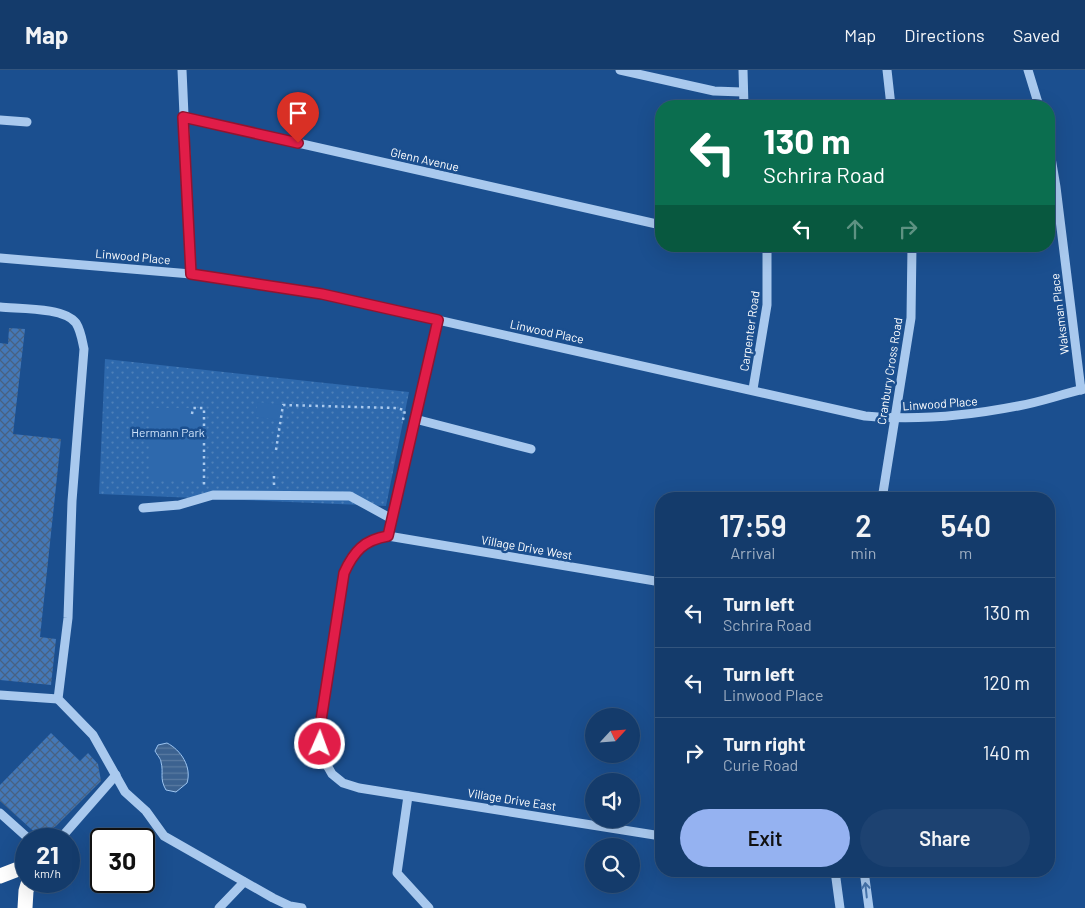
<!DOCTYPE html>
<html lang="en">
<head>
<meta charset="utf-8">
<style>
  body { margin:0; font-family:Barlow,sans-serif; background:#1d4271; color:#f1f3f6; height:100vh; display:flex; flex-direction:column; font-size:19px; white-space:nowrap }
  * { box-sizing:border-box; margin:0 }
  p { font-size:16px; color:#9dadc1 }
  .icon { flex:none; width:28px; height:28px; fill:none; stroke:currentColor; stroke-width:2; stroke-linecap:round; stroke-linejoin:round }
  .map { position:relative; flex:1; overflow:hidden }
  .sheet { position:absolute; left:655px; top:422px; width:400px; height:385px; display:flex; flex-direction:column; background:#143b6b; border-radius:20px; box-shadow:0 5px 20px #0002,0 0 0 1px #33557e }
  .sheet>* { flex:none }
  .guide { position:absolute; left:655px; top:30px; width:400px; height:152px; border-radius:20px; box-shadow:0 5px 20px #0002,0 0 0 1px #33557e; background:#0b6e4f; color:#fff; overflow:hidden }
  .needle { width:32px; rotate:64deg }
  .buttons { position:absolute; left:585px; top:638px; display:grid; gap:10px }
  .buttons a { display:grid; place-items:center; width:55px; height:55px; border-radius:50%; background:#143b6b; box-shadow:0 5px 20px #0002,0 0 0 1px #33557e; font-size:25px }
  .speed { position:absolute; left:15px; top:758px; display:flex; gap:10px; font-size:25px; font-weight:700; text-align:center }
  .speed>* { display:grid; place-content:center; width:65px; height:65px; border-radius:50%; background:#143b6b; box-shadow:0 5px 20px #0002,0 0 0 1px #33557e; line-height:1 }
  .speed small { font-size:12px; font-weight:400 }
  .speed .limit { border:2px solid #111; border-radius:8px; background:#fff; color:#111 }
  .pin { position:absolute; display:grid; place-items:center; width:42px; height:42px; color:#fff; margin:-51px -21px; border-radius:50% 50% 50% 0; rotate:-45deg; box-shadow:0 0 5px #0007 }
  .pin .icon { rotate:45deg }
  .me { position:absolute; width:55px; margin:-28px; rotate:2deg; stroke-linejoin:round; filter:drop-shadow(0 0 4px #0008) }
  .turn { display:flex; align-items:center; gap:18px; height:105px; padding:0 25px; font-size:22px }
  .turn .icon { width:65px; height:65px; stroke-width:2.5 }
  .turn b { display:block; font-size:35px; line-height:42px }
  .lanes { display:flex; align-items:center; height:48px; padding:0 25px; background:#0003; justify-content:center; gap:25px; direction:ltr }
  .lanes .off { opacity:.35 }
  .eta { display:flex; justify-content:space-evenly; align-items:center; height:85px; text-align:center }
  .eta b { font-size:30px; font-weight:600; line-height:35px }
  .button { display:flex; gap:10px; margin-top:auto; padding:10px 25px }
  .button a { flex:1; height:58px; border-radius:30px; background:#95b2f1; color:#111; font-size:20px; font-weight:600; line-height:58px; text-align:center }
  .button a+a { background:#1d4271; color:#f1f3f6 }
  ul { padding:0; list-style:none }
  li { display:flex; align-items:center; gap:15px; height:70px; padding:0 25px; border-top:1px solid #33557e }
  li div { flex:1 }
  li b { display:block; font-size:19px }
  li em { font-style:normal }
  header { display:flex; align-items:center; gap:30px; box-sizing:border-box; height:70px; padding:0 25px; background:#143b6b; border-bottom:1px solid #33557e }
  header strong { font-size:24px }
  nav { display:flex; gap:28px; margin-inline-start:auto; font-size:18px }
  .map>svg:first-child { display:block }
</style>
</head>
<body>
<header>
<strong>Map</strong>
<nav><a>Map</a><a>Directions</a><a>Saved</a></nav>
</header>
<div class="map">
<svg width="1085" height="838" viewBox="0 0 1085 838">
  <defs>
    <pattern id="park-dots" width="8" height="8" patternUnits="userSpaceOnUse" patternTransform="scale(1.25)"><rect width="8" height="8" fill="#2e69ad"/><path d="M2 2h.1M6 6h.1" fill="none" stroke="#4d80b9" stroke-width="1.8" stroke-linecap="round"/></pattern>
    <pattern id="water-rules" width="6" height="5" patternUnits="userSpaceOnUse" patternTransform="scale(1.25)"><rect width="6" height="5" fill="#3c6290"/><path d="M0 2.5h6" fill="none" stroke="#597aa1"/></pattern>
    <pattern id="building-cross-hatch" width="8" height="8" patternUnits="userSpaceOnUse" patternTransform="scale(1.25)"><rect width="8" height="8" fill="#4478b7"/><path d="M0 0l8 8M0 8l8-8" fill="none" stroke="#486282"/></pattern>
  </defs>
  <rect width="100%" height="100%" fill="#1b4f8f"/>
  <path fill="url(#park-dots)" d="M 105,289 L 409,322 L 386,436 L 99,424 Z"/>
  <g fill="#2e69ad">
    <path d="M 258,332 L 283,335 L 281,350 L 255,347 Z"/>
    <path d="M 150,338 L 204,338 L 205,411 L 150,411 Z"/>
  </g>
  <path fill="url(#water-rules)" stroke="#9cc4f0" d="M 167,673 C 181,680 192,697 187,713 L 176,722 L 166,720 C 159,708 164,703 161,692 C 161,689 157,685 155,681 L 158,675 Z"/>
  <g fill="url(#building-cross-hatch)">
    <path d="M 9,258 L 25,259 L 13,364 L 61,369 L 40,567 L 56,569 L 51,615 L 0,610 L 0,273 L 8,274 Z"/>
    <path d="M 51,663 L 80,691 L 88,683 L 98,694 L 101,711 L 56,756 L 40,767 L 0,731 L 0,715 Z"/>
  </g>
  <g fill="none" stroke-linecap="round" stroke-linejoin="round">
    <g stroke="#a9c9ee" stroke-width="2.5" stroke-dasharray="2.5 4" stroke-linecap="butt">
      <path d="M 192,344 L 193,338 L 204,338 L 204,416 L 206,417"/>
      <path d="M 276,380 L 283,335 L 395,338 L 405,340 L 403,350"/>
      <path d="M 274,415 L 274,406"/>
    </g>
    <g stroke="#a9c9ee" stroke-width="9">
      <path d="M 182,0 L 191,204"/>
      <path d="M 620,0 L 714,21 L 742,22"/>
      <path d="M 743,0 L 744,36"/>
      <path d="M 887,0 L 891,36"/>
      <path d="M 1028,0 L 1039,36"/>
      <path d="M 183,47 L 661,155"/>
      <path d="M 0,50 L 27,52"/>
      <path d="M 1049,76 L 1056,117 L 1081,320"/>
      <path d="M 0,188 L 191,204 L 322,224 L 865,346 C 917,351 967,346 1018,336 C 1041,332 1062,324 1085,319"/>
      <path d="M 0,237 C 19,239 64,237 76,253 C 81,261 82,270 84,279 L 72,431 L 68,548 L 58,629 L 93,665 L 125,722 L 146,741 L 164,766 L 273,828 L 290,836 L 302,838"/>
      <path d="M 753,319 L 767,235 L 767,176"/>
      <path d="M 415,349 L 531,379"/>
      <path d="M 757,428 L 760,429"/>
      <path d="M 882,429 L 911,248 L 912,176"/>
      <path d="M 143,438 L 179,435 L 213,425 L 350,426 L 392,449"/>
      <path d="M 388,466 L 438,250"/>
      <path d="M 661,512 L 388,466 C 364,470 354,481 344,503 L 319,663 L 324,690 L 332,704 L 343,713 L 359,718 L 661,766"/>
      <path d="M 0,625 L 58,629"/>
      <path d="M 408,726 L 397,803 L 429,838"/>
      <path d="M 0,743 L 29,769"/>
      <path d="M 60,769 L 116,705"/>
      <path d="M 835,801 L 840,838"/>
      <path d="M 864,801 L 869,838"/>
      <path d="M 219,838 L 244,812"/>
    </g>
    <g stroke="#fff" stroke-width="15">
      <path d="M 0,806 L 26,796"/>
      <path d="M 25,838 L 26,821 L 29,811"/>
    </g>
  </g>
  <defs><path id="oneway-shaft" d="M-6 0H5M1.5-3L5.5 0L1.5 3" fill="none" stroke-width="1.6" stroke-linecap="round" stroke-linejoin="round" transform="scale(1.25)"/></defs>
  <use stroke="#4674ac" href="#oneway-shaft" transform="translate(866 820) rotate(-96)"/>
  <g fill="none" stroke-linecap="round" stroke-linejoin="round">
    <defs>
      <path id="route" d="M 298,73 L 183,47 L 191,204 L 322,224 L 438,250 L 388,466 C 364,470 354,481 344,503 L 319,663 L 320,674"/>
    </defs>
    <use href="#route" stroke="#92132f" stroke-width="12"/>
    <use href="#route" stroke="#e11d48" stroke-width="9"/>
  </g>
  <g text-anchor="middle" dominant-baseline="central" stroke-width="5" stroke-linejoin="round" paint-order="stroke">
    <g font-size="12" fill="#fff" stroke="#1b4f8f">
      <text transform="translate(425 89) rotate(13)">Glenn Avenue</text>
      <text transform="translate(133 186) rotate(5)">Linwood Place</text>
      <text transform="translate(1059 244) rotate(-97)">Waksman Place</text>
      <text transform="translate(547 261) rotate(12)">Linwood Place</text>
      <text transform="translate(749 261) rotate(-82)">Carpenter Road</text>
      <text transform="translate(889 301) rotate(-81)">Cranbury Cross Road</text>
      <text transform="translate(940 333) rotate(-4)">Linwood Place</text>
      <text transform="translate(527 477) rotate(10)">Village Drive West</text>
      <text transform="translate(512 729) rotate(9)">Village Drive East</text>
    </g>
    <g font-size="12" fill="#cfe3fa" stroke="#1b4f8f">
      <text x="168" y="362">Hermann Park</text>
    </g>
  </g>
</svg>
<div class="buttons">
<a><svg class="needle" viewBox="-14 -14 28 28"><path d="M0-13l5 13h-10z" fill="#e53935"/><path d="M0 13l5-13h-10z" fill="#9dadc1"/></svg></a>
<a><svg class="icon" aria-label="sound" viewBox="0 0 24 24"><path d="M4 9h4l5-4v14l-5-4H4zM17 9q2 3 0 6"/></svg></a>
<a><svg class="icon" aria-label="search" viewBox="0 0 24 24"><circle cx="10" cy="10" r="6"/><path d="M15 15l6 6"/></svg></a>
</div>
<div class="speed"><div>21<small>km/h</small></div><div class="limit">30</div></div>
<div class="pin" style="left:298px;top:73px;background:#d93025"><svg class="icon" aria-label="arrive" viewBox="0 0 24 24"><path d="M6 21V4h12l-3 4 3 4H6"/></svg></div>
<svg class="me" style="left:320px;top:674px" viewBox="-20 -20 40 40"><circle r="17" fill="#e11d48" stroke="#fff" stroke-width="3"/><path d="M0-11L8 9 0 5-8 9z" fill="#fff"/></svg>
<div class="guide">
<div class="turn"><svg class="icon" aria-label="left" viewBox="0 0 24 24"><path d="M17 20v-9H6M10 6l-5 5 5 5"/></svg><div><b>130 m</b>Schrira Road</div></div>
<div class="lanes"><svg class="icon" aria-label="left" viewBox="0 0 24 24"><path d="M17 20v-9H6M10 6l-5 5 5 5"/></svg><svg class="icon off" aria-label="ahead" viewBox="0 0 24 24"><path d="M12 20V5M6 11l6-6 6 6"/></svg><svg class="icon off" aria-label="right" viewBox="0 0 24 24"><path d="M7 20v-9h11M14 6l5 5-5 5"/></svg></div>
</div>
<section class="sheet">
<div class="eta">
<div><b>17:59</b><p>Arrival</p></div>
<div><b>2</b><p>min</p></div>
<div><b>540</b><p>m</p></div>
</div>
<ul>
<li><svg class="icon" aria-label="left" viewBox="0 0 24 24"><path d="M17 20v-9H6M10 6l-5 5 5 5"/></svg><div><b>Turn left</b><p>Schrira Road</p></div><em>130 m</em></li>
<li><svg class="icon" aria-label="left" viewBox="0 0 24 24"><path d="M17 20v-9H6M10 6l-5 5 5 5"/></svg><div><b>Turn left</b><p>Linwood Place</p></div><em>120 m</em></li>
<li><svg class="icon" aria-label="right" viewBox="0 0 24 24"><path d="M7 20v-9h11M14 6l5 5-5 5"/></svg><div><b>Turn right</b><p>Curie Road</p></div><em>140 m</em></li>
</ul>
<div class="button"><a>Exit</a><a>Share</a></div>
</section>
</div>
</body>
</html>
